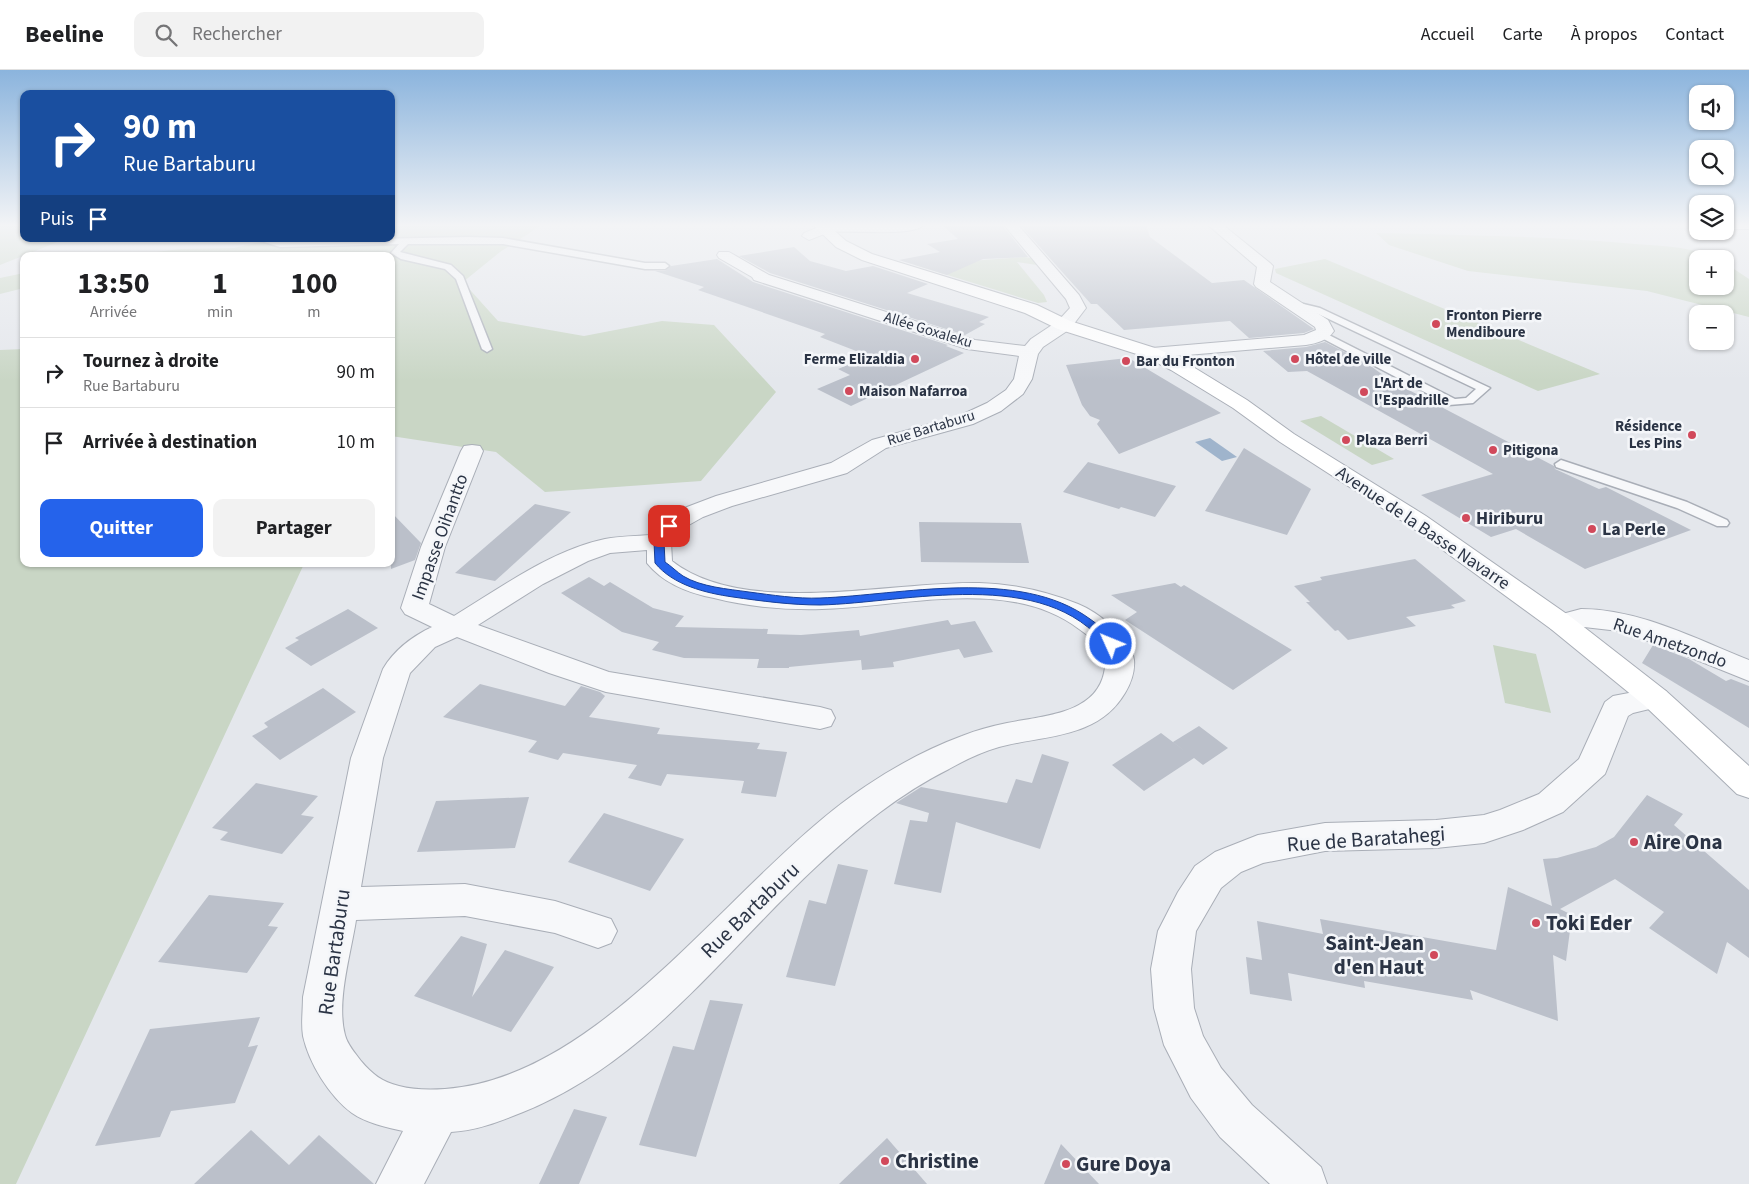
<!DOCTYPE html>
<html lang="fr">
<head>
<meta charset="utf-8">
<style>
  body { margin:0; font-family:"Source Sans 3",sans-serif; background:#f2f2f2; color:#202124; height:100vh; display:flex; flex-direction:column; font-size:19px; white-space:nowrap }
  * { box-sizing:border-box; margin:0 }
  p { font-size:16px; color:#757577 }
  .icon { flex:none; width:28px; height:28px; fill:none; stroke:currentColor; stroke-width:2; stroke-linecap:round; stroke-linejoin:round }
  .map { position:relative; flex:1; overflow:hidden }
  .sheet { position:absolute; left:20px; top:182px; width:375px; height:315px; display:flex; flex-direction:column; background:#fff; border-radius:10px; box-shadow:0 1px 4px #0004 }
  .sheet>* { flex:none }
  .guide { position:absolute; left:20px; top:20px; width:375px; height:152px; border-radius:10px; box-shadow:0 1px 4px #0004; background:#1a4fa0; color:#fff; overflow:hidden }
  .fabs { position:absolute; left:1689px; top:15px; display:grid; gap:10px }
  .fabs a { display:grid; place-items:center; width:45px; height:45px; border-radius:10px; background:#fff; box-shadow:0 1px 4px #0004; font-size:25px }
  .pin { position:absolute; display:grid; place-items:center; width:42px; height:42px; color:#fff; margin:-21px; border-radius:10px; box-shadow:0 2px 8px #0006 }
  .me { position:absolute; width:55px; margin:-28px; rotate:314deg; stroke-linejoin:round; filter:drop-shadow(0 0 4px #0008) }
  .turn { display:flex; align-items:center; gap:18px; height:105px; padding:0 20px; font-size:22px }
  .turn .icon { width:65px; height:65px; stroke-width:2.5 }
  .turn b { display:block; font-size:35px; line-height:42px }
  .then { display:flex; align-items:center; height:48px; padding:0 20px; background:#0003; gap:10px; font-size:19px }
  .eta { display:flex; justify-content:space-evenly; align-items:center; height:85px; text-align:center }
  .eta b { font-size:30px; font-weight:700; line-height:35px }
  .primary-button { display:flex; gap:10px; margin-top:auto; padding:10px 20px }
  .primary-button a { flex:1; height:58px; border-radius:10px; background:#2563eb; color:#fff; font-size:20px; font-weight:700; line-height:58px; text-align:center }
  .primary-button a+a { background:#f2f2f2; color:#202124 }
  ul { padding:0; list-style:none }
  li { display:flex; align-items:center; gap:15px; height:70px; padding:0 20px; border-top:1px solid #e0e0e0 }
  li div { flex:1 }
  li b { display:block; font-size:19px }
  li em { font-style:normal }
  header { display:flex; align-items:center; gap:30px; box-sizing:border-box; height:70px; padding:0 25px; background:#fff; border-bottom:1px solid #e0e0e0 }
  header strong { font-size:24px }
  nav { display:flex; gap:28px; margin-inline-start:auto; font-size:18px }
  .search { width:350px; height:45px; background:#f2f2f2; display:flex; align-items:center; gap:12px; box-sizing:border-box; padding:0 18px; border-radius:10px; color:#757577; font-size:19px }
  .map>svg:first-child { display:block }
</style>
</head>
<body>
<header>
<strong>Beeline</strong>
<div class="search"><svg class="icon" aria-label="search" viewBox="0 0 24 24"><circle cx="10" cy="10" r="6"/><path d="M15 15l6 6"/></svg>Rechercher</div>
<nav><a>Accueil</a><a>Carte</a><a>À propos</a><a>Contact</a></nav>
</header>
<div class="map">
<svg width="1749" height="1114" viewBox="0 0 1749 1114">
  <rect width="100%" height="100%" fill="#e4e7ec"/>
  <g fill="#c9d6c5">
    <path d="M 0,155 L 24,155 L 24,169 L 65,169 L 0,195 Z"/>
    <path d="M 391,155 L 542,155 L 500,182 L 463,212 L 498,251 L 584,266 L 662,251 L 714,255 L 776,322 L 701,411 L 545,422 L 496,382 L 391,366 L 391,186 L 123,186 L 181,179 L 234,178 L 260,172 L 258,169 L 391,169 Z"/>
    <path d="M 1376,163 C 1459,165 1542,166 1624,173 C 1655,176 1689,175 1718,189 L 1698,189 L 1698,216 L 1725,216 L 1725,193 L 1749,209 L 1749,247 L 1647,221 L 1468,201 L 1389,175 Z"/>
    <path d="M 1024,187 L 1031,188 L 1037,195 L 1017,192 L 1044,225 L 1047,232 L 1038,233 L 915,195 Z"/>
    <path d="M 1325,189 L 1600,304 L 1538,321 L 1276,203 L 1275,199 Z"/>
    <path d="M 24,203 L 24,218 L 0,224 L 0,208 Z"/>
    <path d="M 24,279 L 24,494 L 304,494 L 16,1114 L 0,1114 L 0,280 Z"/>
    <path d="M 1321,346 L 1394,389 L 1372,395 L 1300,351 Z"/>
    <path d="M 1493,575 L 1536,584 L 1551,643 L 1505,633 Z"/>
  </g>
  <path fill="#9fb4cc" d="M 1210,368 L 1237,387 L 1222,391 L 1195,372 Z"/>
  <g fill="#bbc0ca">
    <path d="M 942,155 L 1002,155 L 1028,187 L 983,189 L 947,205 L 899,190 L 940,182 L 927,174 L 958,169 Z"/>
    <path d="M 1020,155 L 1146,155 L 1150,167 L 1212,213 L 1244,210 L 1314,259 L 1304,263 L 1249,268 L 1230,251 L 1124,260 L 1097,234 L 1091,234 Z"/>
    <path d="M 794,177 L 810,191 L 846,201 L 873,196 L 928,214 L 907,223 L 989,247 L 979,252 L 985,254 L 965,265 L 770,203 L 739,186 Z"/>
    <path d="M 717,189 L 753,212 L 948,275 L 946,276 L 964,283 L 851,336 L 817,319 L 850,305 L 838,299 L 869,286 L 820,267 L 825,264 L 698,220 L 704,217 L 655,201 L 665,201 L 671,196 Z"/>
    <path d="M 1325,272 L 1368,294 L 1383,305 L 1382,306 L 1554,396 L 1555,399 L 1599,419 L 1606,417 L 1691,460 L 1585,499 L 1516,459 L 1491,467 L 1421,425 L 1493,404 L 1307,301 L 1288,302 L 1263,281 L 1306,277 Z"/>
    <path d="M 1127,288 L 1132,290 L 1221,343 L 1119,384 L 1097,354 L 1100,350 L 1090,346 L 1082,335 L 1066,295 Z"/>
    <path d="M 1244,378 L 1311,419 L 1287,465 L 1205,441 Z"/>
    <path d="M 1088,392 L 1176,416 L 1155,447 L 1121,437 L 1119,439 L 1063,422 Z"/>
    <path d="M 535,434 L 571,442 L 495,511 L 455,503 Z"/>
    <path d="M 391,442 L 421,473 L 415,490 L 391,499 Z"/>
    <path d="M 919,452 L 1021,453 L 1029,493 L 921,492 Z"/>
    <path d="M 1415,489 L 1466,531 L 1451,535 L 1455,538 L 1406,547 L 1416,556 L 1348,570 L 1338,560 L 1335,561 L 1306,532 L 1310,532 L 1294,516 L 1322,510 L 1320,507 Z"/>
    <path d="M 589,507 L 604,516 L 610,512 L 653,538 L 684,546 L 675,557 L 768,559 L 767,564 L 801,565 L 859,560 L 860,566 L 948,550 L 951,555 L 975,551 L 993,582 L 964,588 L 959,579 L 893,592 L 894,597 L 862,600 L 861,590 L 789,597 L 789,598 L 757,598 L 759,589 L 684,588 L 652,580 L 659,572 L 622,562 L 561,523 Z"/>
    <path d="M 1175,513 L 1181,517 L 1184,515 L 1292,580 L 1233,620 L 1125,550 L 1137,542 L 1111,525 Z"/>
    <path d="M 348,539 L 378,558 L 311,596 L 285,578 L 299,570 L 295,568 Z"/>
    <path d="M 1653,575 L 1689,589 L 1726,611 L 1731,609 L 1749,616 L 1749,658 L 1642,593 Z"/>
    <path d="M 480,614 L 565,636 L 581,616 L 600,622 L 605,626 L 589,647 L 660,658 L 657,664 L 760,673 L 757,679 L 787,682 L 776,727 L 741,723 L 744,711 L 667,704 L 661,716 L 628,708 L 637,695 L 563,683 L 558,690 L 528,682 L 537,671 L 443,647 Z"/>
    <path d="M 323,618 L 356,642 L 280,690 L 252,666 L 268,657 L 264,653 Z"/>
    <path d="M 1199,656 L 1228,678 L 1203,695 L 1194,688 L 1144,721 L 1112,695 L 1161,663 L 1190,685 L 1173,672 Z"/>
    <path d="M 1042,684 L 1069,692 L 1040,779 L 956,752 L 941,823 L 894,814 L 910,750 L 927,752 L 929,743 L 896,733 L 921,717 L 1007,733 L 1016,709 L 1032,713 Z"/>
    <path d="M 256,713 L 318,726 L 301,745 L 314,747 L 282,784 L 220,770 L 228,762 L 212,758 Z"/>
    <path d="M 1647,725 L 1683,744 L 1674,755 L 1749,820 L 1749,888 L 1727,872 L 1717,904 L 1649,858 L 1664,842 L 1615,809 L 1560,839 L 1572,845 L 1566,891 L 1553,885 L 1558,951 L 1470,920 L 1473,930 L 1364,911 L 1365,918 L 1288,903 L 1292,931 L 1250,924 L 1246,887 L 1262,890 L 1257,851 L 1323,864 L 1320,849 L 1496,880 L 1508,817 L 1552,836 L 1543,789 L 1557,788 L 1596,777 L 1614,767 Z"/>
    <path d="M 529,727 L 515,778 L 417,782 L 436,731 Z"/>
    <path d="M 604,743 L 684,769 L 650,821 L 568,792 Z"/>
    <path d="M 838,794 L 868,800 L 835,916 L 786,907 L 809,830 L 826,834 Z"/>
    <path d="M 209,825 L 284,833 L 268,856 L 278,857 L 247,903 L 158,892 Z"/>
    <path d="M 461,866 L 487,874 L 472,927 L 505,880 L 554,897 L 511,962 L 414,926 Z"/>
    <path d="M 710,930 L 743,934 L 696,1087 L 639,1075 L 673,976 L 694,980 Z"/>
    <path d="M 260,947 L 248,977 L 258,975 L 235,1033 L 171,1041 L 160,1067 L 95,1076 L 150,959 Z"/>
    <path d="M 574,1039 L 607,1047 L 579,1114 L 539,1114 Z"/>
    <path d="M 251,1060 L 289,1095 L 319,1065 L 374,1114 L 194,1114 Z"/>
    <path d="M 887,1068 L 927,1114 L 839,1114 Z"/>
    <path d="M 1061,1074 L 1099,1114 L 1044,1114 Z"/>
  </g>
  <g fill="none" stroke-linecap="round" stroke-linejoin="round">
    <defs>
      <g id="lane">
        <path d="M 468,167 L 503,168 L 645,193 L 665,193 L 669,196 L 665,199 L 645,199 L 503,174 L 408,174 L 400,182 L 451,195 L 463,206 L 492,279 L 487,282 L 482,279 L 456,209 L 445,199 L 401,189 L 391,183 L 399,174 L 280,177 L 261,171 L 264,169 L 280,171 Z"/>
        <path d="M 1291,231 L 1320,238 L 1490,318 L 1473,333 L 1449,335 L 1316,265 L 1317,263 L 1325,263 L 1455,329 L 1466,328 L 1476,319 L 1314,242 L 1288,236 L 1286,234 Z"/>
        <path d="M 1561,390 L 1687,432 L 1727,450 L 1729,453 L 1727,456 L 1717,456 L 1677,438 L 1556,397 L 1555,394 Z"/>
      </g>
      <g id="street">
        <path d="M 824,155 L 923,155 C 913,167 848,160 831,162 C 824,163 816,168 809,170 L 802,166 L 804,163 Z"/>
        <path d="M 1004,155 L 1018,155 L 1079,225 L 1086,238 L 1070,259 L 1043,277 L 1038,284 L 1032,309 L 1023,324 L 1001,341 L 973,354 L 886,378 L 847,403 L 732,436 L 703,447 L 678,461 L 671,472 L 672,491 C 744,548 892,511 979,513 C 1013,514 1046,521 1078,534 C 1098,542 1131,568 1134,590 C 1135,602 1131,613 1125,623 C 1098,669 1044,665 999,677 C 981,682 965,690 949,699 C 899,724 858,758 818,795 C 722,884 647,992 523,1042 C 498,1052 478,1060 451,1062 L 424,1114 L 376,1114 L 403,1061 C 386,1057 366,1053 352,1043 C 329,1026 309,993 303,966 C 301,953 303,940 303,927 L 351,688 L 383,599 C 394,580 413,566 432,557 L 405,544 L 401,538 L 421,477 L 461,381 L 464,376 L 472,375 L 480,376 L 483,381 L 445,477 L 429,534 L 454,546 C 500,518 552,480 605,469 C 620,466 636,466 651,465 L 661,451 L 687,437 L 716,426 L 831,393 L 872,370 L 959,346 L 987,333 L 1006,320 L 1014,309 L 1019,286 L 967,279 L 754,210 L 752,207 L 719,188 L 717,185 L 719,182 L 729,182 L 769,205 L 975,270 L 1025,276 L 1031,269 L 1058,251 L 1070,238 L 1066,229 ZM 647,480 L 647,493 C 664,514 689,523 714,528 C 749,537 786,540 822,539 C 902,537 1010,506 1079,559 C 1087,565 1097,571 1102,580 C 1106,586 1106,595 1104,603 C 1095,645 1040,646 1007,653 C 992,656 977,660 962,666 C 929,678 896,696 866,716 C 737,801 606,1008 445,1019 C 429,1020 414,1020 399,1016 C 382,1012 372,1004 361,991 C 355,983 347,974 345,965 C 336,932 351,883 356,850 L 465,846 L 555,863 L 598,878 L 611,873 L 617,861 L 611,849 L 555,831 L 465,814 L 361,817 L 383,688 L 410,603 L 435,577 L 457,567 L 549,603 L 606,622 L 820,659 L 831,656 L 835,648 L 831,640 L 820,637 L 609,602 L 478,555 L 543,514 L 588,491 L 610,483 Z"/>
        <path d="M 1208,155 L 1223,155 L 1270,193 L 1273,196 L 1270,212 L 1328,250 L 1334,261 C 1327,271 1317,273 1306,275 L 1152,288 L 1146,287 L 1143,283 L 1146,279 L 1152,278 L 1304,265 L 1316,260 L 1315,257 L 1256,217 L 1254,214 L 1257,197 Z"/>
        <path d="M 1581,539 C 1639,539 1696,569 1749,590 L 1749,611 L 1657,574 L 1619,561 L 1584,557 L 1561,562 L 1551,559 L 1547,553 L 1551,547 Z"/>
        <path d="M 1655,618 L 1666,621 L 1670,628 L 1666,635 L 1633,643 L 1628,646 L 1605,704 L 1563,742 L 1523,760 L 1484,773 L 1436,778 L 1325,781 L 1263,793 L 1241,802 L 1221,818 L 1196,861 L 1191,899 L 1194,938 L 1203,966 L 1221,998 L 1252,1035 L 1321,1097 L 1327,1114 L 1270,1114 L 1220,1067 L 1191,1028 L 1164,975 L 1154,938 L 1151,899 L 1158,861 L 1178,822 L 1195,796 L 1215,782 L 1258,765 L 1325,753 L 1436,750 L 1484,745 L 1500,740 L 1539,724 L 1579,689 L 1605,632 L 1613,626 Z"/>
      </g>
      <path id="secondary" d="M 813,155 L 828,155 L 846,171 L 872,184 L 1037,235 L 1070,251 L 1158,279 L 1185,292 L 1247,330 L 1294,364 L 1426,446 L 1571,547 L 1666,621 L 1749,696 L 1749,728 L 1737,724 L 1644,635 L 1551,559 L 1410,456 L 1280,372 L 1233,338 L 1171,300 L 1146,287 L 1058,259 L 1025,243 L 862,190 L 836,177 Z"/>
      <rect id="highway" x="1725" y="155" width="24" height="4"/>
    </defs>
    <use href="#lane" stroke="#a9aeb7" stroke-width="3"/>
    <use href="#street" stroke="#a9aeb7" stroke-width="2"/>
    <use href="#secondary" stroke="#a9aeb7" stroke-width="2"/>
    <use href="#highway" stroke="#8b94a3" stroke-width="2"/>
    <use href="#lane" fill="#f7f8fa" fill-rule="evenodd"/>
    <use href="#street" fill="#f7f8fa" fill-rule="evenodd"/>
    <use href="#secondary" fill="#fff" fill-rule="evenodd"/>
    <use href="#highway" fill="#fff" fill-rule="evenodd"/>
  </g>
  <linearGradient id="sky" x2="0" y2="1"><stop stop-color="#8bb4dd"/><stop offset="0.5" stop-color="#f3f4f6"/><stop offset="1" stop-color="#f3f4f6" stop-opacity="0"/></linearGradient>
  <rect width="1749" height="311" fill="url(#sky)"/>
  <path fill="#2563eb" stroke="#184099" d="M 669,453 L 674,456 L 664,472 L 665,492 C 671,496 677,502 683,506 C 701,517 728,519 749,522 C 772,525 797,529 820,528 C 902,525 1019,497 1090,549 C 1101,557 1110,563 1117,574 L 1115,577 L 1107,577 C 1045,495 906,533 820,535 C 791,535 761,531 733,527 C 705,523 673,515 655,493 L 654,472 L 665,454 Z"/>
  <g fill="#d1495b" stroke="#f4f6f9" stroke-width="2">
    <circle cx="1436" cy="254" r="5"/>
    <circle cx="915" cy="289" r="5"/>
    <circle cx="1295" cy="289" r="5"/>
    <circle cx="1126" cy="291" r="5"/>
    <circle cx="849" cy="321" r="5"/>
    <circle cx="1364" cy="322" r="5"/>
    <circle cx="1692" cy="365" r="5"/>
    <circle cx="1346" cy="370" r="5"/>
    <circle cx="1493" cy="380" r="5"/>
    <circle cx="1466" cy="448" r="5"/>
    <circle cx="1592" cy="459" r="5"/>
    <circle cx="1634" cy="772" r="5"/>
    <circle cx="1536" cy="853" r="5"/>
    <circle cx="1434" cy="885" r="5"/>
    <circle cx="885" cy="1091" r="5"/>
    <circle cx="1066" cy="1094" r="5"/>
  </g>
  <g text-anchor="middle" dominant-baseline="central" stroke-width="5" stroke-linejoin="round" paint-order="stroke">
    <g font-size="15" font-weight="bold" fill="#2b3445" stroke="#f4f6f9" text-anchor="start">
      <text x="1446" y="245">Fronton Pierre<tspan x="1446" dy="17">Mendiboure</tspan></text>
      <text x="905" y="289" text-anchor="end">Ferme Elizaldia</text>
      <text x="1305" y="289">Hôtel de ville</text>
      <text x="1136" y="291">Bar du Fronton</text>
      <text x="1374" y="313">L'Art de<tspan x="1374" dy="17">l'Espadrille</tspan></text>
      <text x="859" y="321">Maison Nafarroa</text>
      <text x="1682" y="356" text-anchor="end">Résidence<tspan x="1682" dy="17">Les Pins</tspan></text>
      <text x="1356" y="370">Plaza Berri</text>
      <text x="1503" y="380">Pitigona</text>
    </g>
    <g font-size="15" fill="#2b3445" stroke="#f4f6f9">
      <text transform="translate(928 260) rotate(17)">Allée Goxaleku</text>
      <text transform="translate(931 358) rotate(-17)">Rue Bartaburu</text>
    </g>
    <g font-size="18" font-weight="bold" fill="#2b3445" stroke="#f4f6f9" text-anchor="start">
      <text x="1476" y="448">Hiriburu</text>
      <text x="1602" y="459">La Perle</text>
    </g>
    <g font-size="18" fill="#2b3445" stroke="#f4f6f9">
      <text transform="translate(1423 458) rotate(34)">Avenue de la Basse Navarre</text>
      <text transform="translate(440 467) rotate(-70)">Impasse Oihantto</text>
      <text transform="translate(1670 573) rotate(19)">Rue Ametzondo</text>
    </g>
    <g font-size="21" fill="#2b3445" stroke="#f4f6f9">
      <text transform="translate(1366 769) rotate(-4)">Rue de Baratahegi</text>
      <text transform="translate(750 840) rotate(-44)">Rue Bartaburu</text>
      <text transform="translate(334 882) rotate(-82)">Rue Bartaburu</text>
    </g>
    <g font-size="21" font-weight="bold" fill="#2b3445" stroke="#f4f6f9" text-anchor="start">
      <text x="1644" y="772">Aire Ona</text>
      <text x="1546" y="853">Toki Eder</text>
      <text x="1424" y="873" text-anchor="end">Saint-Jean<tspan x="1424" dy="24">d'en Haut</tspan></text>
      <text x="895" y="1091">Christine</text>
      <text x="1076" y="1094">Gure Doya</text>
    </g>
  </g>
</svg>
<div class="fabs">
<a><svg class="icon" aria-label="sound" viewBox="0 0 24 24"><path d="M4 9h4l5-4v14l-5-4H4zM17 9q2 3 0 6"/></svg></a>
<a><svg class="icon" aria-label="search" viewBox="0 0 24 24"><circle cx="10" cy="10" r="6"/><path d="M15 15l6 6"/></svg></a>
<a><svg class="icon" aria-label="layers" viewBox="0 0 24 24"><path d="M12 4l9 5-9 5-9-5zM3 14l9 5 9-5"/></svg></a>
<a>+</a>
<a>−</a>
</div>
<div class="pin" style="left:669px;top:456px;background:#d93025"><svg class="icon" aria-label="arrive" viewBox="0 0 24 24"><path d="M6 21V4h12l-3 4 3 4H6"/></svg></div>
<svg class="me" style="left:1111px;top:574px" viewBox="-20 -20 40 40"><circle r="17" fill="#2563eb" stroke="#fff" stroke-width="3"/><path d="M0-11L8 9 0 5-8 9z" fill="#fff"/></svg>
<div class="guide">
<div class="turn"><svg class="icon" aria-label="right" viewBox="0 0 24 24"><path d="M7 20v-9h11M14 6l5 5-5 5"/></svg><div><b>90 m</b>Rue Bartaburu</div></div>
<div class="then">Puis<svg class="icon" aria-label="arrive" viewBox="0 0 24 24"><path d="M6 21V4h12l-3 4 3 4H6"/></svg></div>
</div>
<section class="sheet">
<div class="eta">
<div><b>13:50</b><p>Arrivée</p></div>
<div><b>1</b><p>min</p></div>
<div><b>100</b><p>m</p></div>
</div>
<ul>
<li><svg class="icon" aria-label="right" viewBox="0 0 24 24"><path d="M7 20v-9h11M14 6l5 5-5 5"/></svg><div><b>Tournez à droite</b><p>Rue Bartaburu</p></div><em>90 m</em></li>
<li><svg class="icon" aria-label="arrive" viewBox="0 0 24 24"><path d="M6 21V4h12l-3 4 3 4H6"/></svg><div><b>Arrivée à destination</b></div><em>10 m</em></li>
</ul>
<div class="primary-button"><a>Quitter</a><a>Partager</a></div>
</section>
</div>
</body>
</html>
